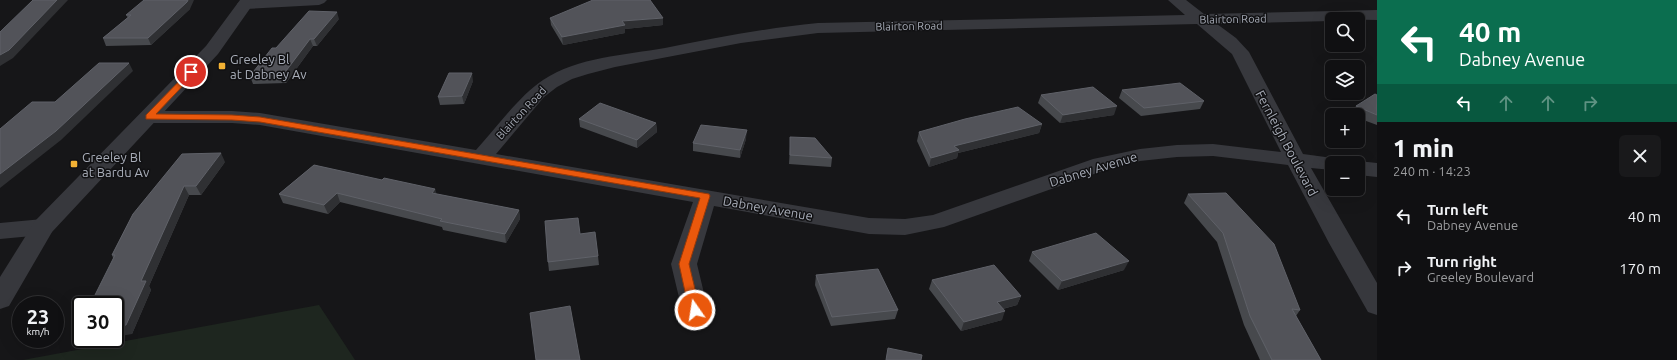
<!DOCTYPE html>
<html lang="en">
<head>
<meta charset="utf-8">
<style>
  body { margin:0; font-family:Ubuntu,sans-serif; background:#19191b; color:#f1f3f6; height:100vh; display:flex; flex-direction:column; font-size:15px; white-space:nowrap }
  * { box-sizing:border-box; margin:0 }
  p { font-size:13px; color:#9c9d9f }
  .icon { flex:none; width:22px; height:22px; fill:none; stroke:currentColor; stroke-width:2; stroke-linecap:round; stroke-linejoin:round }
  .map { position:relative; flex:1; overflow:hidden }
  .drawer { display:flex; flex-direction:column; background:#101012; width:300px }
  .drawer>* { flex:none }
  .top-card { background:#0b6e4f; color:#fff; overflow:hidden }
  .buttons { position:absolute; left:1325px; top:12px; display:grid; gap:8px }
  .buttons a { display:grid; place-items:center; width:40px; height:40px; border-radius:6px; background:#101012; box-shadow:0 4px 16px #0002,0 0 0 1px #303032; font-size:20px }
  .speed { position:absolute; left:12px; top:296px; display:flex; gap:8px; font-size:20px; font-weight:700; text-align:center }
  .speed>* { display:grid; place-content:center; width:52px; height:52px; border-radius:50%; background:#101012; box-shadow:0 4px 16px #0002,0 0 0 1px #303032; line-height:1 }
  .speed small { font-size:10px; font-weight:400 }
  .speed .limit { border:2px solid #111; border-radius:6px; background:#fff; color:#111 }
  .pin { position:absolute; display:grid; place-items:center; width:34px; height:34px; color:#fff; margin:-17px; border:2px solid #fff; border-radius:50%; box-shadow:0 1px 4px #0007 }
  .me { position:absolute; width:44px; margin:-22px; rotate:347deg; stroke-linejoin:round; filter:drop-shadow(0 0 3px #0008) }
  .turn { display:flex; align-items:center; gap:14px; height:84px; padding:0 16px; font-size:18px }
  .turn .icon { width:52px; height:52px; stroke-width:2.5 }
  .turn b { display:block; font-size:28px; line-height:34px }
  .lanes { display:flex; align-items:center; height:38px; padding:0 16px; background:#0003; justify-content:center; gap:20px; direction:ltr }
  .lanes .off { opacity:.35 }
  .round { display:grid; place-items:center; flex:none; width:42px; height:42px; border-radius:6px; background:#19191b }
  .head { display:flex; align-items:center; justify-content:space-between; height:68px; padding:0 16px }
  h1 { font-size:24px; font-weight:800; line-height:30px }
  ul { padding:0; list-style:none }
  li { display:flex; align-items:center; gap:12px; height:52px; padding:0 16px }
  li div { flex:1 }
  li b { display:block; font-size:15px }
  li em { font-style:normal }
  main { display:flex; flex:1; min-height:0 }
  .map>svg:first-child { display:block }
</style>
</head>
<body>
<main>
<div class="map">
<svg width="1377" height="360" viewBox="0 0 1377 360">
  <rect width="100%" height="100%" fill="#161618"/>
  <path fill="#1e261f" d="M 319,305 L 355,360 L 23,360 Z"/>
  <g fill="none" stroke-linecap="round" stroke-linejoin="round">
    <g fill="#37383d" fill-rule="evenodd">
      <path d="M 242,0 L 327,0 L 324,3 L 319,5 L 245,9 L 240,7 L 237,4 Z"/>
      <path d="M 1168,0 L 1186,0 L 1204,14 L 1377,10 L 1377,20 L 1332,19 L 1332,21 L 1217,24 L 1236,38 L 1249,52 L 1303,154 L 1340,159 L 1342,163 L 1332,163 L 1332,170 L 1311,168 L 1377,283 L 1377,315 L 1368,312 L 1329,243 L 1288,165 L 1213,156 L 1177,157 L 1140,161 L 1108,169 L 944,227 L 905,235 L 869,234 L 714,206 L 697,264 L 708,310 L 704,317 L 695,320 L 686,317 L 682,310 L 671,264 L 693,202 L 260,125 L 232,123 L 149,123 L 142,121 L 139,117 L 142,113 L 149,111 L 232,111 L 260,113 L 476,150 C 496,128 519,96 543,80 C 578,57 625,55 665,48 C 716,38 766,28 818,23 L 1185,15 ZM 1197,24 L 1232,54 L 1281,152 L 1213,144 L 1177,145 L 1140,149 L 1093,159 L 933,215 L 905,219 L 869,218 L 496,154 L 544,97 L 557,87 L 572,79 L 588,74 L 615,67 L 741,43 L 818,33 Z"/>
      <path d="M 1358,161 L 1377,163 L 1377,177 L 1358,175 L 1358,163 L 1352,163 Z"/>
      <path d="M 43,219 L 51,221 L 55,227 L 51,233 L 43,235 L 0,239 L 0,223 Z"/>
    </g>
    <path fill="#37383d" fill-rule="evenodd" d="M 240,0 L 256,0 L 218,54 L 52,232 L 9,306 L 0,309 L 0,277 L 35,221 L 206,46 Z"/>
  </g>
  <g fill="#47494d">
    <path d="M 190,9 L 151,45 L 106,46 L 103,38 L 128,18 L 126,15 Z"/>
    <path d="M 550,18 L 663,25 L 625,29 L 625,33 L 563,45 L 551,25 Z"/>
    <path d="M 339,19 L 317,46 L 313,46 L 286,83 L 253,84 L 250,76 L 276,48 Z"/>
    <path d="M 473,81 L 464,104 L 440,105 L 438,97 Z"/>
    <path d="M 1122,90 L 1204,101 L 1200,109 L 1141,116 L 1119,98 Z"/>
    <path d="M 1041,95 L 1114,115 L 1060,123 L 1038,103 Z"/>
    <path d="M 1377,95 L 1377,125 L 1358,118 L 1358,115 L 1351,115 L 1356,106 Z"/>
    <path d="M 579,119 L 656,123 L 657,132 L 637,148 L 580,127 Z"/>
    <path d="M 1042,124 L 1039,133 L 958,153 L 957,158 L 929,167 L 917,141 L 919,132 Z"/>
    <path d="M 790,137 L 832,158 L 831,167 L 789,164 L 790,146 Z"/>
    <path d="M 746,139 L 740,158 L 693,151 L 693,143 Z"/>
    <path d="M 225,162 L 201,195 L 189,195 L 149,286 L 151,290 L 132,334 L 113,258 L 112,255 L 133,214 Z"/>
    <path d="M 314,165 L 436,194 L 519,210 L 520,219 L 506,243 L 443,230 L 442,227 L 340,202 L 328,214 L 283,203 L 279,194 Z"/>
    <path d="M 1188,194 L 1300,310 L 1296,316 L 1321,360 L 1260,360 L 1244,325 L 1217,242 L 1184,203 Z"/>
    <path d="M 580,234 L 598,256 L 599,265 L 549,271 L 548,262 Z"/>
    <path d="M 1032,252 L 1124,270 L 1058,290 L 1029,261 Z"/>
    <path d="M 816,275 L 898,310 L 895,319 L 831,326 L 815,285 Z"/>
    <path d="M 932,280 L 1021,296 L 1017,305 L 1003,309 L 1002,320 L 961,331 L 929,289 Z"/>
  </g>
  <g fill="#2f3033">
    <path d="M 57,0 L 68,0 L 13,58 L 0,66 L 0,55 Z"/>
    <path d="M 188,0 L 194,0 L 190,9 L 151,45 L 148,38 Z"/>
    <path d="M 337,12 L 339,19 L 317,46 L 314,39 Z"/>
    <path d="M 663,18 L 663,25 L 625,29 L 625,33 L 563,45 L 562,37 L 622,21 Z"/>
    <path d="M 310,39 L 313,46 L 286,83 L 283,75 Z"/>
    <path d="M 129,63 L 133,71 L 61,140 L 0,188 L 0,174 Z"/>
    <path d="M 472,73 L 473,81 L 464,104 L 462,96 Z"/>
    <path d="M 1117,106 L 1114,115 L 1060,123 L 1063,115 Z"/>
    <path d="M 656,123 L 657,132 L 637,148 L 637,140 Z"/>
    <path d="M 1042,124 L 1039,133 L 958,153 L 957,158 L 929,167 L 931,158 L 954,146 Z"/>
    <path d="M 747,130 L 746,139 L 740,158 L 740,150 Z"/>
    <path d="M 221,153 L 225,162 L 201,195 L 196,186 Z"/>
    <path d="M 184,186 L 189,195 L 149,286 L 151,290 L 132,334 L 115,337 L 115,327 L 141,281 Z"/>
    <path d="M 435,189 L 438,198 L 432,193 Z"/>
    <path d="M 337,193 L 340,202 L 328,214 L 324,205 Z"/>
    <path d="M 519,210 L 520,219 L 506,243 L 505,234 Z"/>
    <path d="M 1129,261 L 1124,270 L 1058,290 L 1062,281 Z"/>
    <path d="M 1021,296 L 1017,305 L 994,311 L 997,302 Z"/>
    <path d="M 1005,311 L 1002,320 L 961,331 L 964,322 Z"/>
    <path d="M 81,332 L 81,339 L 103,339 L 83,342 L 76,333 Z"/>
  </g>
  <g fill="#525359" stroke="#5f6168">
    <path d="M 33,0 L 57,0 L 9,50 L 0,55 L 0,32 Z"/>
    <path d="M 144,0 L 188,0 L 187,2 L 148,38 L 103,38 L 131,15 L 126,15 Z"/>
    <path d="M 593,0 L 650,0 L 663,18 L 622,21 L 625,25 L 562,37 L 550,18 Z"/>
    <path d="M 309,11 L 337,12 L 314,39 L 310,39 L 283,75 L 250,76 L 272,48 L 276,48 Z"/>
    <path d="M 99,63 L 129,63 L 56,131 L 0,174 L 0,129 L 32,102 L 55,102 Z"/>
    <path d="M 449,73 L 472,73 L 462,96 L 438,97 Z"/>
    <path d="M 1180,83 L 1204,101 L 1144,108 L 1122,90 Z"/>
    <path d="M 1093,87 L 1117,106 L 1063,115 L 1041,95 Z"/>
    <path d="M 1375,94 L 1377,95 L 1377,115 L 1356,106 Z"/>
    <path d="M 600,103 L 656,123 L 637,140 L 579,119 Z"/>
    <path d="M 1018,107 L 1042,124 L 954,146 L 959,150 L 931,158 L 919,132 L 965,119 Z"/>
    <path d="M 701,125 L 747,130 L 740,150 L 693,143 Z"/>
    <path d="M 790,137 L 815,138 L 832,158 L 790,155 Z"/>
    <path d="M 221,153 L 196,186 L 184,186 L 141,281 L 146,281 L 126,325 L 115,327 L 115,305 L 90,305 L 115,255 L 112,255 L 133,214 L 182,154 Z"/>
    <path d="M 314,165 L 382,180 L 384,178 L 435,189 L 432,193 L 519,210 L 505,234 L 440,221 L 442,219 L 337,193 L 324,205 L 279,194 Z"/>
    <path d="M 1226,193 L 1274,244 L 1300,310 L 1292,309 L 1321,360 L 1272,360 L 1250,316 L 1223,233 L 1188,194 Z"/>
    <path d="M 578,218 L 580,234 L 595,232 L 598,256 L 548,262 L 545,221 Z"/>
    <path d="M 1096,233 L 1129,261 L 1062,281 L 1032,252 Z"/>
    <path d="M 994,265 L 1021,296 L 997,302 L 1005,311 L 964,322 L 932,280 Z"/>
    <path d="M 878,269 L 898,310 L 832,317 L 816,275 Z"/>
    <path d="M 570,306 L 580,360 L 536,360 L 530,313 Z"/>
    <path d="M 81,322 L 81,332 L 76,333 Z"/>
    <path d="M 888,348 L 922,355 L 921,360 L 886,360 Z"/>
  </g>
  <path fill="#ea580c" stroke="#983908" d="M 191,70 L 194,71 L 194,74 L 156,114 L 232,115 L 260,117 L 709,194 L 710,196 L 689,264 L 700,310 L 699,313 L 695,314 L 691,313 L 689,310 L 679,264 L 700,198 L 260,122 L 232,120 L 146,119 L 146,115 L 189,71 Z"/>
  <g fill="#f2b134" stroke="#111113" stroke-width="1.5">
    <rect x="218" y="62" width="8" height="8" rx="2"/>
    <rect x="70" y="160" width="8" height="8" rx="2"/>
  </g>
  <g text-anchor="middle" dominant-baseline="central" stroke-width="3" stroke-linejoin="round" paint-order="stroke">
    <g font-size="11" fill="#a8adb8" stroke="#111113">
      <text transform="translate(1233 19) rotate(-1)">Blairton Road</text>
      <text transform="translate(909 26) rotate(-1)">Blairton Road</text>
      <text transform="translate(521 113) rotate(-47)">Blairton Road</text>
    </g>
    <g font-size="13" fill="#a8adb8" stroke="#111113" text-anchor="start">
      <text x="230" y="59">Greeley Bl<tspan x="230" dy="15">at Dabney Av</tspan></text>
      <text x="82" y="157">Greeley Bl<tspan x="82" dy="15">at Bardu Av</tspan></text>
    </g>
    <g font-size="13" fill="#a8adb8" stroke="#111113">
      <text transform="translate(1287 143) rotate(62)">Fernleigh Boulevard</text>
      <text transform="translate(1093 169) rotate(-17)">Dabney Avenue</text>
      <text transform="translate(768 208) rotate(10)">Dabney Avenue</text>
    </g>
  </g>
</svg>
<div class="buttons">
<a><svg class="icon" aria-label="search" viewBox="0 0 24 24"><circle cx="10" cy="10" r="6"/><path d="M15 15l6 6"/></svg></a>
<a><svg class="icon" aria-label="layers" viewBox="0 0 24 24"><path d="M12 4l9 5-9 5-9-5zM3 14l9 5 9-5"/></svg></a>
<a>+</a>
<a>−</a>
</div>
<div class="speed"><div>23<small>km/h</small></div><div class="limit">30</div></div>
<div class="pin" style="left:191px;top:72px;background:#d93025"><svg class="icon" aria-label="arrive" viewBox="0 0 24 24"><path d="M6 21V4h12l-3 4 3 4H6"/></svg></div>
<svg class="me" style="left:695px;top:310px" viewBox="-20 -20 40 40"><circle r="17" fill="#ea580c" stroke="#fff" stroke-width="3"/><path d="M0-11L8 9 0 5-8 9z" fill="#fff"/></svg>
</div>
<section class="drawer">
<div class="top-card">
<div class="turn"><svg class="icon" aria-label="left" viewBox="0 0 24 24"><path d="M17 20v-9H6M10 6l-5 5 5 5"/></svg><div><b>40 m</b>Dabney Avenue</div></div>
<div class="lanes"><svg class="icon" aria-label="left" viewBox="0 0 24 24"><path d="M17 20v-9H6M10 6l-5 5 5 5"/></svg><svg class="icon off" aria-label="ahead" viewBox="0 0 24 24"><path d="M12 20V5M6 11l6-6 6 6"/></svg><svg class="icon off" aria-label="ahead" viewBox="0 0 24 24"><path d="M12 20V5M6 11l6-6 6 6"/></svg><svg class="icon off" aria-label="right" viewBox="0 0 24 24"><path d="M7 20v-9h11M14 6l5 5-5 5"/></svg></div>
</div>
<div class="head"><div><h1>1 min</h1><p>240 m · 14:23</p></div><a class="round"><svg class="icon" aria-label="close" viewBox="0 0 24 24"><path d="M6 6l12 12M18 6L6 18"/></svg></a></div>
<ul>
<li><svg class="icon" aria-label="left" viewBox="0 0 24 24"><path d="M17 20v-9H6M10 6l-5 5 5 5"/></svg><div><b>Turn left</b><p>Dabney Avenue</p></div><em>40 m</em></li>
<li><svg class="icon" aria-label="right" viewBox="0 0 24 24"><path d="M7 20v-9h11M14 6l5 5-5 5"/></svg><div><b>Turn right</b><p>Greeley Boulevard</p></div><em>170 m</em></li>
</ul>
</section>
</main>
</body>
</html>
